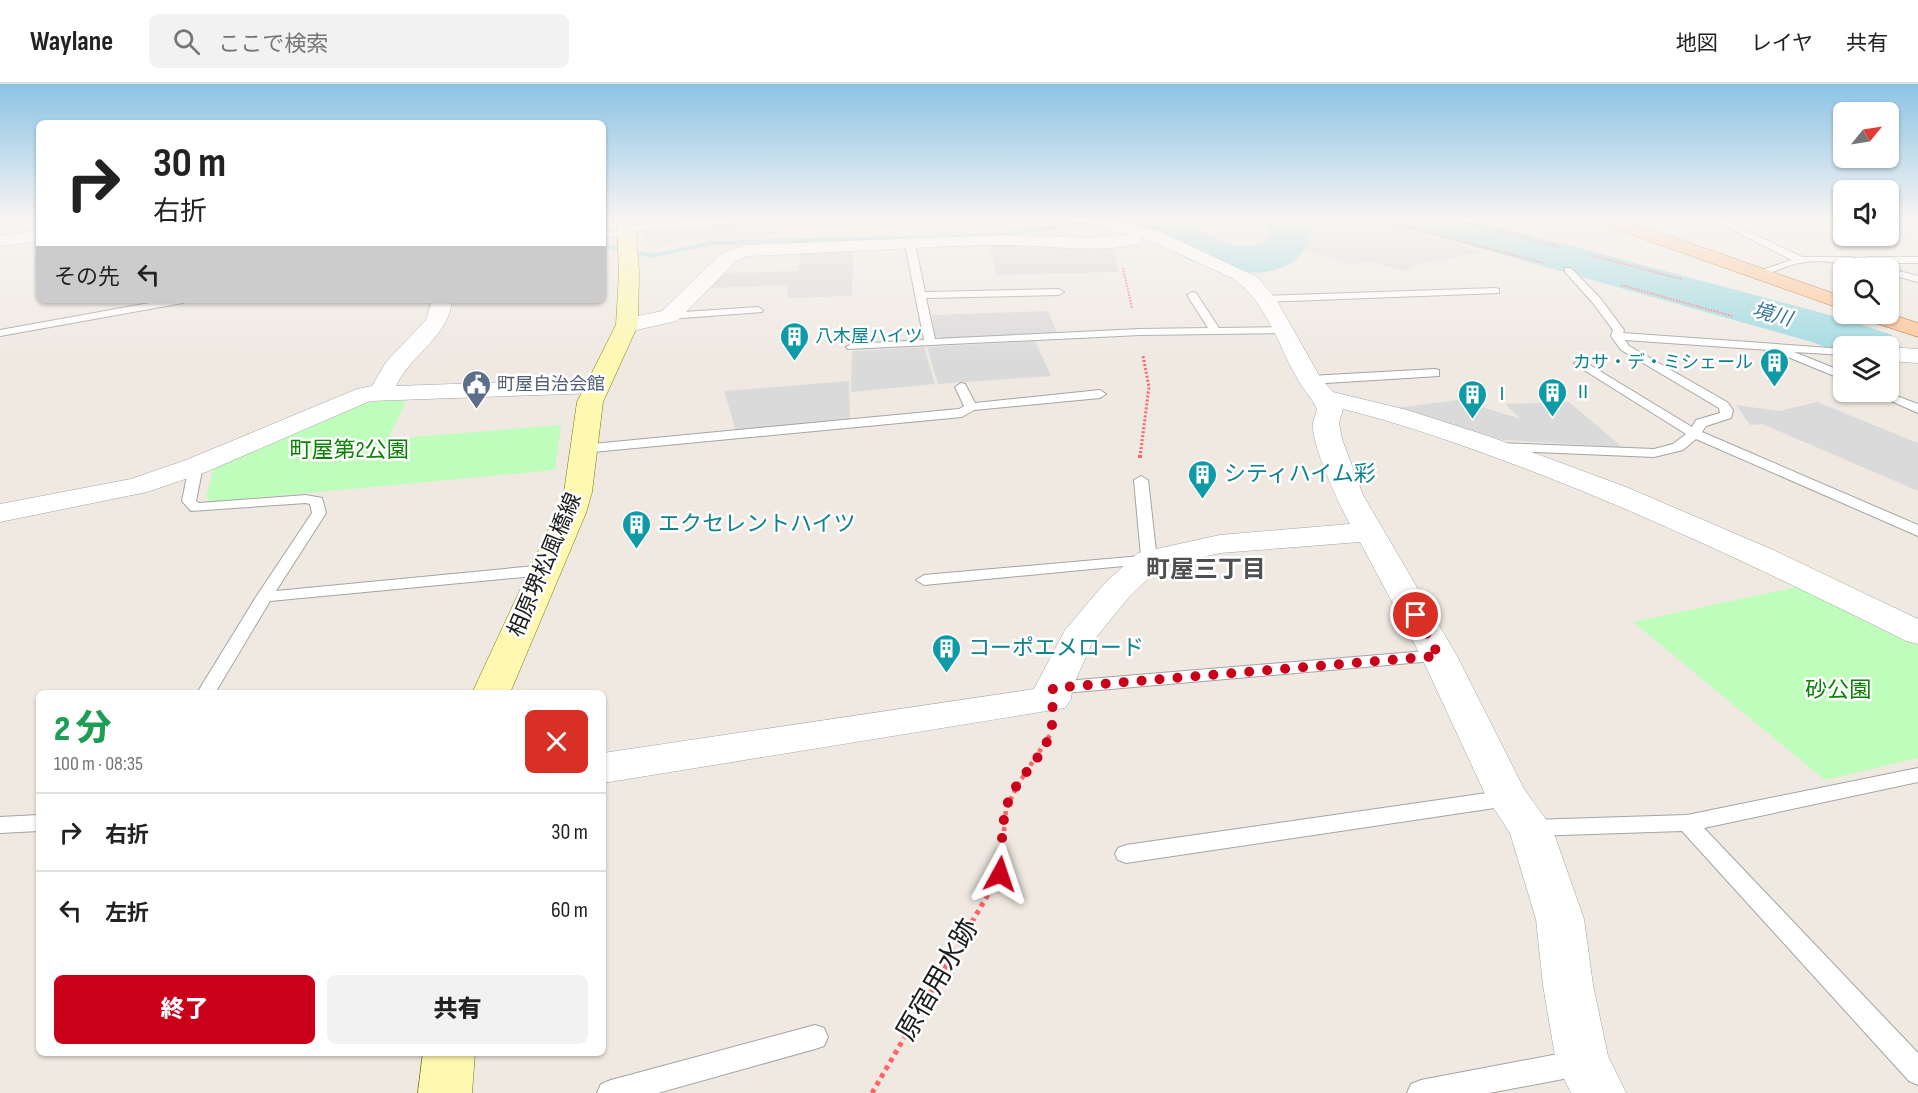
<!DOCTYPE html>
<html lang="ja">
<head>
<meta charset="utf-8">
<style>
  body { margin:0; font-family:"Sofia Sans Condensed","Noto Sans JP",sans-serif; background:#f2f2f2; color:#222; height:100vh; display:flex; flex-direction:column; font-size:22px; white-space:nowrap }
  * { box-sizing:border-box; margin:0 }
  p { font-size:20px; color:#767676 }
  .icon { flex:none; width:33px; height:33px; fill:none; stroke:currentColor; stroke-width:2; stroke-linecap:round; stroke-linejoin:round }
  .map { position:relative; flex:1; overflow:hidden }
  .panel { position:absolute; left:36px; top:606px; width:570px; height:366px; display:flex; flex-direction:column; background:#fff; border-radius:9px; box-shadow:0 2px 4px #0004 }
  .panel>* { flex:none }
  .banner { position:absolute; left:36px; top:36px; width:570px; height:183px; border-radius:9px; box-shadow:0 2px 4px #0004; background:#fff; color:#222; overflow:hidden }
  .needle { width:39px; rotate:60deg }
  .controls { position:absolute; left:1833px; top:18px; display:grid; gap:12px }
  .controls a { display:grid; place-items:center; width:66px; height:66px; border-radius:9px; background:#fff; box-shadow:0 2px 4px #0004; font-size:30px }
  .pin { position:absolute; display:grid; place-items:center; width:51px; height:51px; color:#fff; margin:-26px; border:3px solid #fff; border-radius:50%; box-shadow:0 2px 6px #0007 }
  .me { position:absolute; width:66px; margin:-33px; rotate:5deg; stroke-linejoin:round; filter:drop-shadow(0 0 4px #0008) }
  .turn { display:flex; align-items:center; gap:21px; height:126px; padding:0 18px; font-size:27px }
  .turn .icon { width:78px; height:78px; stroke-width:2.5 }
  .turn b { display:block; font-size:42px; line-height:51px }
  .then { display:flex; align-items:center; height:57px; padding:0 18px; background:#0003; gap:12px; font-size:22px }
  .round { display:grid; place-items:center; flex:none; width:63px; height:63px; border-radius:9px; background:#f2f2f2 }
  .summary { display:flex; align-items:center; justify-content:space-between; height:102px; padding:0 18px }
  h1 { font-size:36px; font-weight:800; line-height:45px; color:#1e9e55 }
  .primary-button { display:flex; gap:12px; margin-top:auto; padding:12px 18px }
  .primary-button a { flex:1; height:69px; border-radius:9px; background:#ca001a; color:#fff; font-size:24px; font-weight:800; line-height:69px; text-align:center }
  .primary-button a+a { background:#f2f2f2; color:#222 }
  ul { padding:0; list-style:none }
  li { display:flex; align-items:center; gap:18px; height:78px; padding:0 18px; border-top:2px solid #e0e0e0 }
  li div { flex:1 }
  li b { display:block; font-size:22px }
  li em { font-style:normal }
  header { display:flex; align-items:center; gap:36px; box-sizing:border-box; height:84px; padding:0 30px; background:#fff; border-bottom:2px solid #e0e0e0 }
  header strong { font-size:28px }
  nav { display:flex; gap:33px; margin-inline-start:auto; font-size:21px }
  .search { width:420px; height:54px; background:#f2f2f2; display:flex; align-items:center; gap:15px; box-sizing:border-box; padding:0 21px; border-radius:9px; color:#767676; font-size:22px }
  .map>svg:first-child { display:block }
</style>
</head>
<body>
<header>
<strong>Waylane</strong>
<div class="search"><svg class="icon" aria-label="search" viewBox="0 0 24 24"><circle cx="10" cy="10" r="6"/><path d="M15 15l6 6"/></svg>ここで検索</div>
<nav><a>地図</a><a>レイヤ</a><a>共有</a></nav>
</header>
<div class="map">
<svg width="1918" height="1009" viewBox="0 0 1918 1009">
  <rect width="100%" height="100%" fill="#efe9e2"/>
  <g fill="#dbdada">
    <path d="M 732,136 L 797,136 L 800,149 L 704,153 L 678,157 L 656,164 L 644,158 L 644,148 L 646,147 L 732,140 Z"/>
    <path d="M 799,136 L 935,136 L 938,145 L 803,152 Z"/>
    <path d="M 1299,136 L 1367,136 L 1426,150 L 1482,168 L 1418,180 L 1403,187 L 1370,178 L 1350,180 L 1323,170 L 1302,167 L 1307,154 Z"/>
    <path d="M 988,160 L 1110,161 L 1113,165 L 1119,188 L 997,191 Z"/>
    <path d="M 853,165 L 852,212 L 787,214 L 788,201 L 710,204 L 723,189 L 798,187 L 801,167 Z"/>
    <path d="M 1048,227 L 1057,249 L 943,255 L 935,252 L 932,231 Z"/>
    <path d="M 1035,257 L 1051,292 L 938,300 L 927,263 Z"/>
    <path d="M 924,263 L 935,300 L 851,308 L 852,267 Z"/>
    <path d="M 849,297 L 850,335 L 736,347 L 724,307 Z"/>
    <path d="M 1459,316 L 1521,335 L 1505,320 L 1569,318 L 1622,363 L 1487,355 L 1394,324 Z"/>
    <path d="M 1817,318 L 1918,359 L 1918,407 L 1762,340 L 1750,341 L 1736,321 L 1779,327 Z"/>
  </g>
  <g fill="#befdbb">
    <path d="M 380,317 L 406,317 L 388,355 L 561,341 L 555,386 L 212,418 L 206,413 L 214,383 L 357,321 Z"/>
    <path d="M 1805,501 L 1918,559 L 1918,674 L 1825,696 L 1633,538 Z"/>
  </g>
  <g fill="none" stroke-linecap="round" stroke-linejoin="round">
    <path fill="#9fdae1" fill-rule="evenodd" d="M 1097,136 L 1111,137 L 999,153 L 711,161 L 653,174 L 603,164 L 603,160 L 653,170 L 711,157 L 999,149 Z"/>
    <g fill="#9fdae1" fill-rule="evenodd">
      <path d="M 1108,136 C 1129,136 1153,133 1174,137 C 1203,143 1236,175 1267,156 L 1269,149 L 1262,136 L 1303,136 L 1311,149 C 1298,204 1229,190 1189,176 C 1178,171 1168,163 1157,158 C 1140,152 1118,151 1108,136 Z"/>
      <path d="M 1406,136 L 1474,136 L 1848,236 L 1892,251 L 1900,262 L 1892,273 L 1888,274 L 1888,262 L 1844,262 L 1844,270 L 1812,258 L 1412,145 Z"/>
    </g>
    <defs>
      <g id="lane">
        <path d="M 708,136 L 736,137 L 732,140 L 630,147 L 626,151 L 603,154 L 603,148 L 622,146 L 626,142 Z"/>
        <path d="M 1713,136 L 1724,136 L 1802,173 L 1851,173 L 1862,176 L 1867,173 L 1918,173 L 1918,179 L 1873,179 L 1884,182 L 1885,184 C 1857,184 1828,173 1799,179 C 1785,182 1772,189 1758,193 L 1755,192 L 1755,188 L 1792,176 Z"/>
        <path d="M 910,157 L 915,160 L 925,208 L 1059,205 L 1064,208 L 1059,211 L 926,214 L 935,255 L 1140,245 L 1208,244 L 1187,211 L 1192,208 L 1196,209 L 1219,244 L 1281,243 L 1286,246 L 1281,249 L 1140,251 L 848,265 L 846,263 L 852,260 L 924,256 L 905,160 Z"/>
        <path d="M 1565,184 L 1571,184 L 1601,215 L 1624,246 L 1623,249 L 1844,265 L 1844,271 L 1794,268 L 1844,288 L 1844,296 L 1783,271 L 1783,267 L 1625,256 L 1629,262 L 1727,318 L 1733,326 L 1731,334 L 1706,342 L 1702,348 L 1918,441 L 1918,452 L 1696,355 L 1683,366 L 1654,373 L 1492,366 L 1490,363 L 1497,359 L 1654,365 L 1673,360 L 1686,350 L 1576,281 L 1574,279 L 1580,275 L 1692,343 L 1696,336 L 1720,329 L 1719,324 L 1621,266 L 1611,252 L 1613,246 L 1593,219 L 1565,188 Z"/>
        <path d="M 1886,184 L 1888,184 L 1918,192 L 1918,198 L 1888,190 L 1888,184 Z"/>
        <path d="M 1495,204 L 1499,205 L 1499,209 L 1266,218 L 1261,215 L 1266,212 Z"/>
        <path d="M 166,216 L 188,216 L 183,219 L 0,252 L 0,246 Z"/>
        <path d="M 758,223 L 763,226 L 762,228 L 669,235 L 664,232 L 669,229 Z"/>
        <path d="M 1435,285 L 1439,286 L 1439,292 L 1310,300 L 1304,296 L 1310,292 Z"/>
        <path d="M 961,299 L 965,300 L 975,319 L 1100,306 L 1106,310 L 1100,314 L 974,326 L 962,333 L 582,369 L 575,365 L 582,361 L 959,325 L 964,322 L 955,303 Z"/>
        <path d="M 1871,308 L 1886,308 L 1918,320 L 1918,329 Z"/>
        <path d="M 196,378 L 203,382 L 196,417 L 199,419 L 306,411 L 322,414 L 326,429 L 276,507 L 545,481 L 553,486 L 545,491 L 270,517 L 215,609 L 197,609 L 256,513 L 312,429 L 310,420 L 306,419 L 191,427 L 182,417 L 189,382 Z"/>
        <path d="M 1141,392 L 1148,396 L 1157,476 L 1155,479 L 924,501 L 916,496 L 924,491 L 1141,472 L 1134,396 Z"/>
        <path d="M 1439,566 L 1445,568 L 1448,572 L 1445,576 L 1053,610 L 1046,608 L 1044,604 L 1046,600 L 1053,598 Z"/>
        <path d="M 1918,684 L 1918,698 L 1704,744 L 1918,969 L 1918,1001 L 1909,997 L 1682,747 L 1531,752 L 1523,750 L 1520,744 L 1523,738 L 1531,736 L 1687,731 Z"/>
        <path d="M 1508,706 L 1515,708 L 1518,714 L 1515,720 L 1508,722 L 1126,779 L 1118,776 L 1115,770 L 1118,764 L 1126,761 Z"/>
        <path d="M 39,731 L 39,747 L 0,749 L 0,733 Z"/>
        <path d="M 815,941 L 824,944 L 828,953 L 824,962 L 815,965 L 658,1009 L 597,1009 L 601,1000 L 611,996 Z"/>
        <path d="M 1579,966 L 1588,970 L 1592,979 L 1588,988 L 1579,992 L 1489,1009 L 1407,1009 L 1411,1000 L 1421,996 Z"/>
      </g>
      <g id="street">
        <path d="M 1085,136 L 1114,136 L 1161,148 L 1257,193 L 1276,215 L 1320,293 L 1333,308 L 1407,326 L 1488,352 L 1626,403 L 1771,465 L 1918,535 L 1918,560 L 1906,557 C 1780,494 1655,434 1524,384 C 1464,362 1405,340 1343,325 L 1339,339 L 1342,355 L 1363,411 L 1457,572 L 1524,705 L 1552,744 L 1584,835 L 1593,901 L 1608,972 L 1626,1009 L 1571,1009 L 1556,978 L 1543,901 L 1536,835 L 1510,749 L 1487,714 L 1421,572 L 1360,458 L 1220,469 L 1160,483 L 1129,513 L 1093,557 L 1072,604 L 1071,615 L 1065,624 L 603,699 L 603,669 L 1034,605 L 1065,546 L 1105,499 L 1138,469 L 1220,451 L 1350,440 C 1339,420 1311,361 1313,339 C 1314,334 1316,329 1317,325 C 1312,314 1303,305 1297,294 C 1278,261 1266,216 1232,194 L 1149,156 L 1139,153 L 1141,156 L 1138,160 C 1096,170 1049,161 1005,161 C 919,162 833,169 748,172 L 736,177 L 677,237 L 627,248 L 619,246 L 616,241 L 619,236 L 662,227 L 722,169 L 745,161 L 1005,151 L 1093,154 L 1129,151 L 1087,140 Z"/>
        <path d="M 39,147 L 39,157 L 0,162 L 0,152 Z"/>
        <path d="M 432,216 L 452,216 C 449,253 411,270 396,302 L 596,295 L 605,297 L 608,302 L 605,307 L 596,309 L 370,317 L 206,388 L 147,408 L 0,438 L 0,420 L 131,395 L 186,376 L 357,305 L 372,302 L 386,278 L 426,236 Z"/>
        <path d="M 1888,263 L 1918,265 L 1918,279 L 1888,277 Z"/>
      </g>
      <g id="secondary">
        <path d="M 617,136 L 635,136 L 639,189 L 638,241 L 603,318 L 592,408 L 586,429 L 510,609 L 472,609 L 556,429 L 564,408 L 577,318 L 616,241 L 619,189 Z"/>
        <path d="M 423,969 L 475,969 L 472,1009 L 418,1009 Z"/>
      </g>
      <g id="primary">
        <path d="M 1599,136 L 1624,136 L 1844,213 L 1844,226 L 1601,140 Z"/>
        <path d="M 1888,229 L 1918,239 L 1918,253 L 1863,235 L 1860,230 Z"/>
      </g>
    </defs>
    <use href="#lane" stroke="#a4a4a4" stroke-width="2"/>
    <use href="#street" stroke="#a4a4a4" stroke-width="1"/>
    <use href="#secondary" stroke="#787600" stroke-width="1"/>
    <use href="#primary" stroke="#965100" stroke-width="1"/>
    <g stroke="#ff6367" stroke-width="2" stroke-dasharray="1.5 1.5" stroke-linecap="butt">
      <path d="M 1379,136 L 1544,179"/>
      <path d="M 1456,136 L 1560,163"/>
      <path d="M 1593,172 L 1681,195"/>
      <path d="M 1123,184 L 1132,224"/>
      <path d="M 1621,201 L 1732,232"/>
    </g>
    <path stroke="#ff6367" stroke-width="3" stroke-dasharray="2 2" stroke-linecap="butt" d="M 1140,373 L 1149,303 L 1143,272"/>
    <path stroke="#ff6367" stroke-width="4" stroke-dasharray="3 3" stroke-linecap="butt" d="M 1140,374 L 1140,371"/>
    <path stroke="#ff6367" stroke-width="4.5" stroke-dasharray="4 4" stroke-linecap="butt" d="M 1004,747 L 1006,725 L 1017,702 L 1050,651"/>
    <path stroke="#ff6367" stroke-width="5" stroke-dasharray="4.5 4.5" stroke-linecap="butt" d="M 872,1009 L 1000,790 L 1004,746"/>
    <use href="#lane" fill="#fff" fill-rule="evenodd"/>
    <use href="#street" fill="#fff" fill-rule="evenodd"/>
    <use href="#secondary" fill="#fef8b1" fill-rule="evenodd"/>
    <use href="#primary" fill="#ffc597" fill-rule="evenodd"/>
  </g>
  <linearGradient id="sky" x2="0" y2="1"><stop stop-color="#8bc3e5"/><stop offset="0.49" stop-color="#f8f5f2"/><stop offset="1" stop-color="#f8f5f2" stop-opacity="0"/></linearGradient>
  <rect width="1918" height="277" fill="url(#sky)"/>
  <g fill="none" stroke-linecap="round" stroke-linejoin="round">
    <path stroke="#ca001a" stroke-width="10" stroke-dasharray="0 18" d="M 1000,790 C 1002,769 1001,745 1006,725 C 1013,696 1041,678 1050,650 C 1055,634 1051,620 1053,604 L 1439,572 L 1416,531"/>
  </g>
  <defs>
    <symbol id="building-pin" viewBox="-11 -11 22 30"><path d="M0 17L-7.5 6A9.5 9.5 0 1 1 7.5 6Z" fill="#0f9aa8" stroke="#fff"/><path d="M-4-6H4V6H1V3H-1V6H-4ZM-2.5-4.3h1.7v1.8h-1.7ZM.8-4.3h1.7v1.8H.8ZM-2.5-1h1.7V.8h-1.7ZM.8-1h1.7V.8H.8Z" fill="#fff"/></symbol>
    <symbol id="civic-pin" viewBox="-11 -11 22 30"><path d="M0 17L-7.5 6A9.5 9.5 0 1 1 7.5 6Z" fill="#5c6f8a" stroke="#fff"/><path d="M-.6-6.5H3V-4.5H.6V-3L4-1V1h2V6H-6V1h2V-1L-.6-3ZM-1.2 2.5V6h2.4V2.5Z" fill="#fff"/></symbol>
  </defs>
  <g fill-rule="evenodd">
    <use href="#building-pin" x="778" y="236" width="33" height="45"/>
    <use href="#building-pin" x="1758" y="262" width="33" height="45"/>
    <use href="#civic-pin" x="460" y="284" width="33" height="45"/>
    <use href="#building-pin" x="1536" y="292" width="33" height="45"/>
    <use href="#building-pin" x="1456" y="294" width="33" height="45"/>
    <use href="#building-pin" x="1186" y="374" width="33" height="45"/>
    <use href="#building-pin" x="620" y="424" width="33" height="45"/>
    <use href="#building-pin" x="930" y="548" width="33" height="45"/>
  </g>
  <g text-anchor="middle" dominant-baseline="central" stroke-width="5" stroke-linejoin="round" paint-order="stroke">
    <g font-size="18" fill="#0d838f" stroke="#fff" text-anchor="start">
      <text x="815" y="252">八木屋ハイツ</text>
      <text x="1753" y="278" text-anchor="end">カサ・デ・ミシェール</text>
      <text x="1574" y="308">Ⅱ</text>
      <text x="1493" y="310">Ⅰ</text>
    </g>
    <g font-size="18" fill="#4e5e75" stroke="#fff" text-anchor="start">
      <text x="497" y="300">町屋自治会館</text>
    </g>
    <g font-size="20" font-style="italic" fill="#3b789c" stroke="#fff">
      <text transform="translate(1772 231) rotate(15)">境川</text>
    </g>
    <g font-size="22" fill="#098303" stroke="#fff">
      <text x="349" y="366">町屋第2公園</text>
      <text x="1838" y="606">砂公園</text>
    </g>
    <g font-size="22" fill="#0d838f" stroke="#fff" text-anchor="start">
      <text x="1224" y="390">シティハイム彩</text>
      <text x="658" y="440">エクセレントハイツ</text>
      <text x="968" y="564">コーポエメロード</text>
    </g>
    <g font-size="22" fill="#1d1d1d" stroke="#fff">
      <text transform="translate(545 481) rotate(-67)">相原堺松風橋線</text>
    </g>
    <g font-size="24" font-weight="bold" fill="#505050" stroke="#fff">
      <text x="1206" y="485">町屋三丁目</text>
    </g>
    <g font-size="27" fill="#1d1d1d" stroke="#fff">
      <text transform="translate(938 896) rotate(-60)">原宿用水跡</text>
    </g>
  </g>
</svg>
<div class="controls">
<a><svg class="needle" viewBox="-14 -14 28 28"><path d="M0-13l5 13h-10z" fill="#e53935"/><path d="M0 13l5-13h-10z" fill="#767676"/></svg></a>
<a><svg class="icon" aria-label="sound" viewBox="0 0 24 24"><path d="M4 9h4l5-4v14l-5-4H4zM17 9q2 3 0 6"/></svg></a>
<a><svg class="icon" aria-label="search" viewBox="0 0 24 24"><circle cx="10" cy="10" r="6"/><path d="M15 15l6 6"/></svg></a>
<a><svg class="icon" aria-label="layers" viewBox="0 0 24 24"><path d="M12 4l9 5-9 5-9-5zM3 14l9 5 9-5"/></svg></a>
</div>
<div class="pin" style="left:1416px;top:531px;background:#d93025"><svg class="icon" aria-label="arrive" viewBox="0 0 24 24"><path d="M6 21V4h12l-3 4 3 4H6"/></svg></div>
<svg class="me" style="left:1000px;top:790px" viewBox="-20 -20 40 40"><path d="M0-17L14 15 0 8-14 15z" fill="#ca001a" stroke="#fff" stroke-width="4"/></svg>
<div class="banner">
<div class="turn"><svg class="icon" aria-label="right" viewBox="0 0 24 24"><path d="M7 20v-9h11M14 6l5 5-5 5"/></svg><div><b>30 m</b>右折</div></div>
<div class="then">その先<svg class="icon" aria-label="left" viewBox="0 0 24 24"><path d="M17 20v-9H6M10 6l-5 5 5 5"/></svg></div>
</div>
<section class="panel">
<div class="summary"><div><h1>2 分</h1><p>100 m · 08:35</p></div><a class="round" style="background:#d93025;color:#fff"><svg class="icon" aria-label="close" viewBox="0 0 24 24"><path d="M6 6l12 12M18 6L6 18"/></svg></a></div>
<ul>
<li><svg class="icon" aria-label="right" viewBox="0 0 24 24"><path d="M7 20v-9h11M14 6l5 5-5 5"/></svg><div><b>右折</b></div><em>30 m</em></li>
<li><svg class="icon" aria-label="left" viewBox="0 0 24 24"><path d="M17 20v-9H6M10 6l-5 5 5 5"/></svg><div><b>左折</b></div><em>60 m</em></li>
</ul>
<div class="primary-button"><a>終了</a><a>共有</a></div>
</section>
</div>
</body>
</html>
